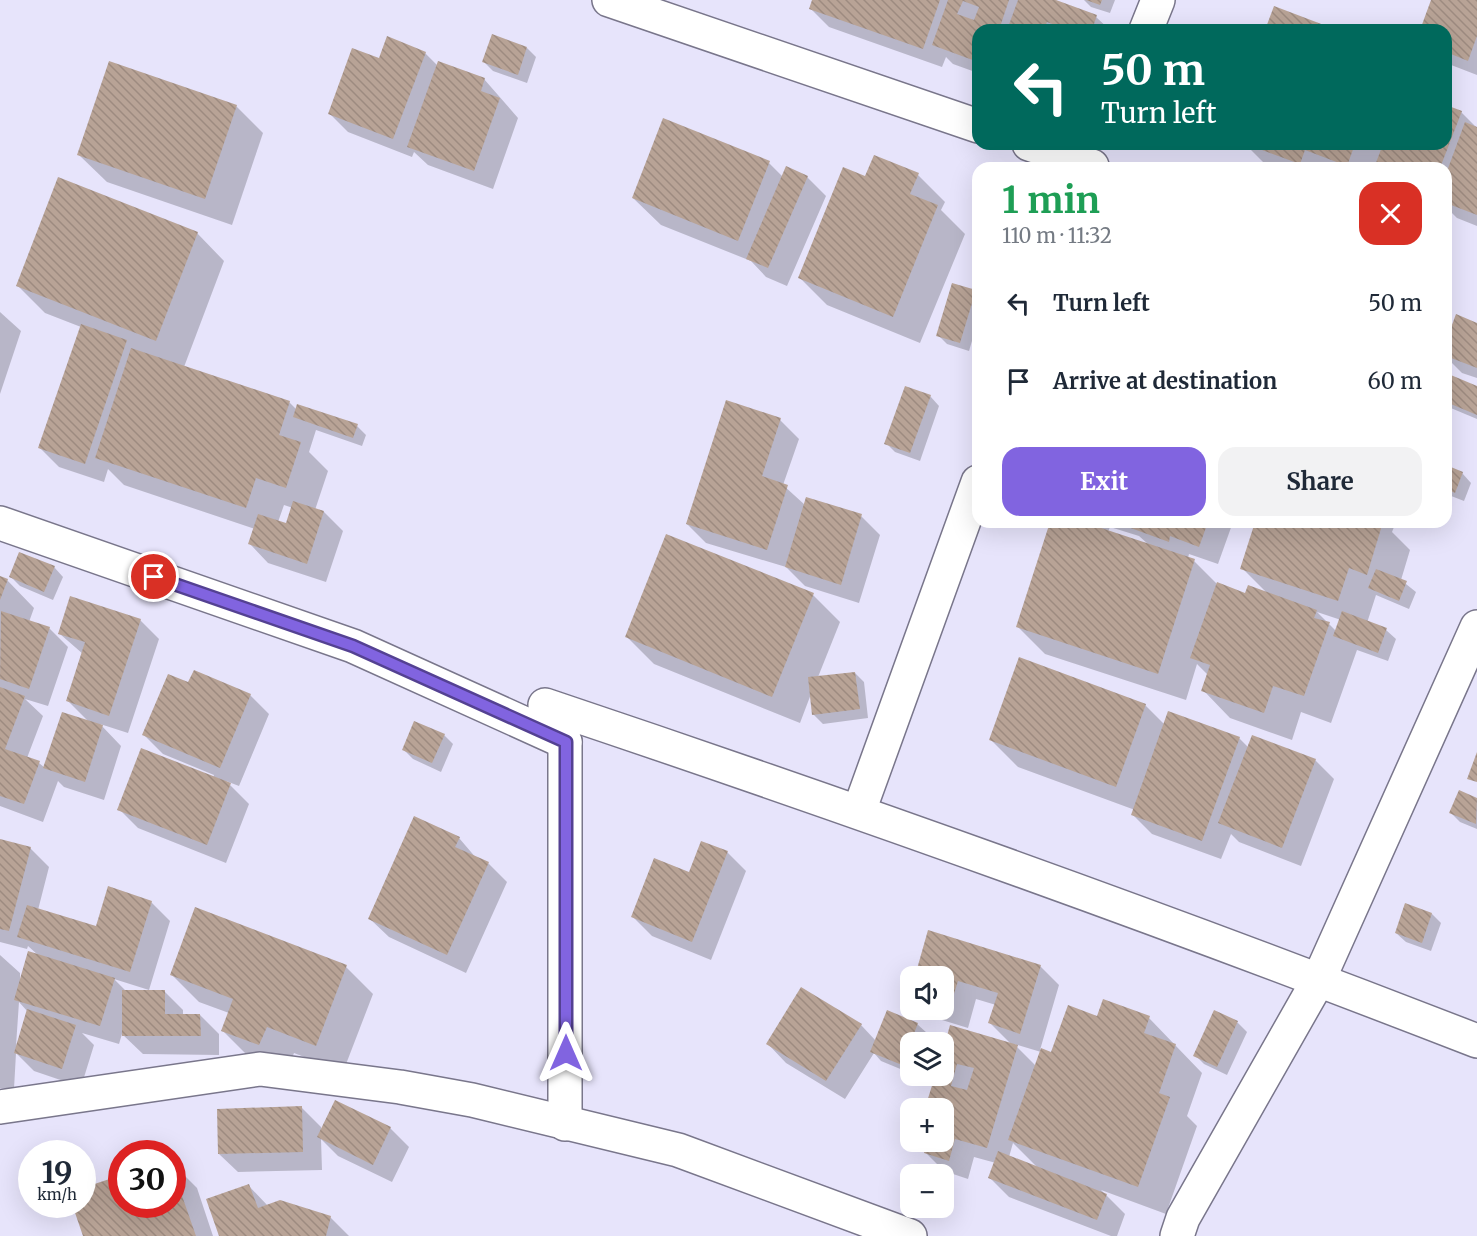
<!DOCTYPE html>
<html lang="en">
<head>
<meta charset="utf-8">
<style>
  body { margin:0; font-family:Merriweather,serif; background:#f2f2f3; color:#1f2937; height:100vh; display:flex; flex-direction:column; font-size:22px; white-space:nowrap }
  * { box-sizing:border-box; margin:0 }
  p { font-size:20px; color:#747a83 }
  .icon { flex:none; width:33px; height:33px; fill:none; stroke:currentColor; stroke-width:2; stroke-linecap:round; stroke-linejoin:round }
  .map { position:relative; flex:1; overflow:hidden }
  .sheet { position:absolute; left:972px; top:162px; width:480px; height:366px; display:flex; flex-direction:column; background:#fff; border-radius:18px; box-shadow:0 6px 24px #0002 }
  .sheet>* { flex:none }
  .banner { position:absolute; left:972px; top:24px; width:480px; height:126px; border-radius:18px; box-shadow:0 6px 24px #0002; background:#00695c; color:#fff; overflow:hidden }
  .buttons { position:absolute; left:900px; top:966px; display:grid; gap:12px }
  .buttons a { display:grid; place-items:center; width:54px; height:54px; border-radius:12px; background:#fff; box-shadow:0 6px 24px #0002; font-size:30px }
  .speed { position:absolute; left:18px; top:1140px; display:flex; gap:12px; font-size:30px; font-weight:700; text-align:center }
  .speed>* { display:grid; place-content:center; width:78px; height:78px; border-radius:50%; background:#fff; box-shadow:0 6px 24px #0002; line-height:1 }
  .speed small { font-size:15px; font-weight:400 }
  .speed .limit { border:9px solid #d22; background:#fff; color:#111 }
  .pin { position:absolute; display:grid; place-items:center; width:51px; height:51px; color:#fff; margin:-26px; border:3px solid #fff; border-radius:50%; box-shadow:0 2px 6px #0007 }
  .me { position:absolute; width:66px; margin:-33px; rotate:0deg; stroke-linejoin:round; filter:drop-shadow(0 0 4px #0008) }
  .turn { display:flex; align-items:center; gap:21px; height:126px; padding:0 30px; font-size:27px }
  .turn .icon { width:78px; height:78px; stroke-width:2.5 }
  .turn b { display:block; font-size:42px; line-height:51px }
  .round { display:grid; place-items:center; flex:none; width:63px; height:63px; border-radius:18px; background:#f2f2f3 }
  .head { display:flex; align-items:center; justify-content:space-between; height:102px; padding:0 30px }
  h1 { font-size:36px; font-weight:700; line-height:45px; color:#1e9e55 }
  .cta { display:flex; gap:12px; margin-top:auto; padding:12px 30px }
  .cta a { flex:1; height:69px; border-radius:18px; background:#8164e0; color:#fff; font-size:24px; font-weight:700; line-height:69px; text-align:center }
  .cta a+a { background:#f2f2f3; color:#1f2937 }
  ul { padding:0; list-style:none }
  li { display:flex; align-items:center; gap:18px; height:78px; padding:0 30px }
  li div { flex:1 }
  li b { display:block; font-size:22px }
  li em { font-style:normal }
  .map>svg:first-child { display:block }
</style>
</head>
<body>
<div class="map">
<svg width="1477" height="1236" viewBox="0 0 1477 1236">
  <defs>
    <pattern id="building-back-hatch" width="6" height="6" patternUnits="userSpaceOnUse" patternTransform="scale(1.5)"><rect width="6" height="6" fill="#b8a396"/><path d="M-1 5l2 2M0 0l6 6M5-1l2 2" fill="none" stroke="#9d8b80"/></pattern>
  </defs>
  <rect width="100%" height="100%" fill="#e7e4fb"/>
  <g fill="#0003" fill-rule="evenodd">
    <path d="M 813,0 L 1052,0 L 1096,17 L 1110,30 L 978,30 L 978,73 L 953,64 L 946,57 L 942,67 L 829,27 L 810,8 Z"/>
    <path d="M 1084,0 L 1115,0 L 1110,13 L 1091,7 Z"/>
    <path d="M 1433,0 L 1477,0 L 1477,75 L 1446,63 L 1446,30 L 1421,30 Z"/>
    <path d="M 527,48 L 536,57 L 527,83 L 493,71 L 484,62 Z"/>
    <path d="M 425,53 L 438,66 L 484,79 L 518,118 L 493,189 L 428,165 L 414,152 L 412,157 L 348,132 L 329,113 L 380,60 Z"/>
    <path d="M 236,106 L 263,133 L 232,225 L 107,182 L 79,155 Z"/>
    <path d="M 1446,106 L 1461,112 L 1477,128 L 1477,226 L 1457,218 L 1450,211 L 1446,214 L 1446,168 L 1269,168 L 1245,144 L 1446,144 Z"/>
    <path d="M 769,163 L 783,177 L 807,177 L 826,196 L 787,286 L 766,277 L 751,261 L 661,225 L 633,198 Z"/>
    <path d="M 918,175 L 945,202 L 941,210 L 965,234 L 920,343 L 827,305 L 799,277 L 866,178 Z"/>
    <path d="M 197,233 L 224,261 L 184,367 L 289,402 L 297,410 L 357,426 L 366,435 L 362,446 L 316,430 L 309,452 L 328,471 L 315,510 L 324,512 L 343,531 L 326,582 L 268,563 L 250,544 L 255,529 L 124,485 L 108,469 L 104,482 L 59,467 L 40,448 L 81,327 L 45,313 L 18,286 ZM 284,505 L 293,508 L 287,525 L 278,522 Z"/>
    <path d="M 975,292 L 978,295 L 978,321 L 969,351 L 947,344 L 938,335 Z"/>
    <path d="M 0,312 L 21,331 L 0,394 Z"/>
    <path d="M 1477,324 L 1477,378 L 1462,373 L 1446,357 L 1446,346 Z"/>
    <path d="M 1446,374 L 1477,387 L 1477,419 L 1446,406 Z"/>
    <path d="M 930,396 L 939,406 L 920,461 L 895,452 L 886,443 Z"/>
    <path d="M 780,420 L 799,439 L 783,485 L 805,505 L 861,516 L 880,535 L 859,603 L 805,586 L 786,567 L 706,543 L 687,524 Z"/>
    <path d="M 1446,467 L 1462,473 L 1471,483 L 1464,501 L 1446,494 Z"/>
    <path d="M 1052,522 L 1233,522 L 1218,564 L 1189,554 L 1188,558 L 1194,561 L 1218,585 L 1246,595 L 1267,593 L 1242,568 L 1257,522 L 1396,522 L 1392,532 L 1410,550 L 1401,580 L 1416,592 L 1409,609 L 1376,595 L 1367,623 L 1386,630 L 1396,639 L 1388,661 L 1357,650 L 1331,723 L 1301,712 L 1292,740 L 1230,718 L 1203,690 L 1208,675 L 1197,664 L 1186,700 L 1045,654 L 1018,627 ZM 1110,527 L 1139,536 L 1149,545 L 1108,532 ZM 1317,612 L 1341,620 L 1336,631 Z"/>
    <path d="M 54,567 L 63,577 L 53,600 L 20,586 L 11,577 Z"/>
    <path d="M 0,578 L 7,580 L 34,608 L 29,622 L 49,628 L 68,647 L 48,706 L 25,699 L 43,716 L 27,758 L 39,763 L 45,768 L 89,722 L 68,701 L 83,654 L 60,634 L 140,620 L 159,639 L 128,733 L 100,724 L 121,746 L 104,800 L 64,787 L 58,781 L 43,822 L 0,806 Z"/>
    <path d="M 813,595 L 840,622 L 818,677 L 855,673 L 864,682 L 868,718 L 823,724 L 814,715 L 811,694 L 800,723 L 654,664 L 627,637 Z"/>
    <path d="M 194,672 L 250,695 L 269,714 L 239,786 L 226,781 L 249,804 L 226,863 L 138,828 L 119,809 L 213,778 L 214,775 L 163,754 L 144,735 L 189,684 Z"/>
    <path d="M 1145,705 L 1165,725 L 1239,738 L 1249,748 L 1315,760 L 1334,779 L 1301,866 L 1239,842 L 1231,834 L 1221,859 L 1152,834 L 1133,815 L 1135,810 L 1018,767 L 991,740 Z"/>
    <path d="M 444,735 L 453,744 L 441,772 L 413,759 L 404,750 Z"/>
    <path d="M 1460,792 L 1477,799 L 1477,829 L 1460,822 L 1451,813 Z"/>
    <path d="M 459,838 L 477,859 L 488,863 L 507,882 L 466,973 L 389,937 L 370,919 Z"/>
    <path d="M 0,840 L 30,848 L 49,867 L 38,910 L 97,928 L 151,902 L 170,921 L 149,990 L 114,979 L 126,991 L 164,991 L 183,1010 L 183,1015 L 200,1015 L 219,1034 L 219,1055 L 143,1054 L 122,1034 L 119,1044 L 82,1033 L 94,1045 L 81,1087 L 34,1071 L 16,1053 L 14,1089 L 0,1088 L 0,955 L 20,973 L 20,981 L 38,955 L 28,946 L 27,949 L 0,942 ZM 19,1002 L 28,1012 L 16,1046 Z"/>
    <path d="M 727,852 L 746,871 L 711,960 L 652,936 L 633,917 L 690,873 Z"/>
    <path d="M 1406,905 L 1432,914 L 1441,923 L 1431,951 L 1406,942 L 1396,933 Z"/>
    <path d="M 929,932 L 1040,966 L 1059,985 L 1040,1050 L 1052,1054 L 1098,1018 L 1149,1018 L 1202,1073 L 1187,1116 L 1197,1126 L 1166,1214 L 1101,1190 L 1125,1214 L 1117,1236 L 1111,1236 L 1009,1197 L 990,1178 L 996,1163 L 974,1157 L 968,1179 L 944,1171 L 925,1152 L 928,1142 L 944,1142 L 944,1108 L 927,1108 L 937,1076 L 944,1076 L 944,1052 L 951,1027 L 1012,1045 L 990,1023 L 996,1005 L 976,999 L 968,1028 L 929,1016 L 923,1010 L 944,1010 L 944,976 L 916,976 ZM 1014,1044 L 1041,1052 L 1036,1066 ZM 1013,1143 L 1039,1169 L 1009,1157 Z"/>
    <path d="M 346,967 L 373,994 L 343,1072 L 294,1053 L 287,1072 L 250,1058 L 223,1031 L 229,1013 L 199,1002 L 171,974 Z"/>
    <path d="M 1215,1012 L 1238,1023 L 1247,1032 L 1227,1075 L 1204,1064 L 1195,1055 Z"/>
    <path d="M 917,1024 L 927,1033 L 923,1042 L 910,1042 L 910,1073 L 881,1061 L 874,1053 L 845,1099 L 786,1063 L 768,1044 L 861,1025 L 876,1041 Z"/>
    <path d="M 302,1108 L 321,1127 L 321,1134 L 390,1128 L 409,1147 L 392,1182 L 338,1156 L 321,1139 L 322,1170 L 238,1172 L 219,1154 Z"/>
    <path d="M 172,1163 L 197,1188 L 213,1236 L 84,1236 L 122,1204 L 172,1204 Z"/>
    <path d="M 248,1185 L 268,1206 L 330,1217 L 349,1236 L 221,1236 Z"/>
  </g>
  <g fill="url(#building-back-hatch)" fill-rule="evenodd">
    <path d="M 812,0 L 940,0 L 923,49 L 809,9 Z"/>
    <path d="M 948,0 L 1009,0 L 999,30 L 978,30 L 978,62 L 932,45 ZM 963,1 L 979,7 L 974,20 L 957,14 Z"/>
    <path d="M 1018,0 L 1056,0 L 1097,15 L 1092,30 L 1053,30 L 1055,25 L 1047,22 L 1044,30 L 1007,30 Z"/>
    <path d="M 1086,0 L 1102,0 L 1100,5 Z"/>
    <path d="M 1431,0 L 1477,0 L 1477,36 L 1468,61 L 1446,52 L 1446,30 L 1420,30 Z"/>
    <path d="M 1274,6 L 1337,30 L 1265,30 Z"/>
    <path d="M 492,34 L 527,47 L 518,75 L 482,62 Z"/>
    <path d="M 387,36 L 426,52 L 393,139 L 328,114 L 352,48 L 379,58 Z"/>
    <path d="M 109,61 L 237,105 L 205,199 L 77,155 Z"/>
    <path d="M 438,61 L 485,78 L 481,91 L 500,98 L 474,171 L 407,147 Z"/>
    <path d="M 1446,105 L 1462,111 L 1440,168 L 1374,168 L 1383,144 L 1446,144 Z"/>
    <path d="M 663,118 L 770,161 L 738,241 L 632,198 Z"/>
    <path d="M 1465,122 L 1477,127 L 1477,215 L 1446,203 L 1446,174 Z"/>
    <path d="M 1246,144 L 1355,144 L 1347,166 L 1305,150 L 1300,164 Z"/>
    <path d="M 874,155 L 919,173 L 910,194 L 938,205 L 893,317 L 798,278 L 843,167 L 865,176 Z"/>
    <path d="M 786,166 L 808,176 L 768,268 L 746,259 Z"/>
    <path d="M 58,177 L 198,232 L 156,341 L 16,286 Z"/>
    <path d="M 952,283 L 976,290 L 960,343 L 936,336 Z"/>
    <path d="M 1456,314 L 1477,323 L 1477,368 L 1446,356 L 1446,341 Z"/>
    <path d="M 81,324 L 127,340 L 85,464 L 38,448 Z"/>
    <path d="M 131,348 L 290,401 L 279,435 L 301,442 L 286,488 L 256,478 L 246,508 L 95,458 Z"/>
    <path d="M 1446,373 L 1477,386 L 1477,415 L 1446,402 Z"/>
    <path d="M 905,386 L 931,395 L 910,453 L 884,444 Z"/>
    <path d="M 726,400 L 781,418 L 762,476 L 788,485 L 767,550 L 686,524 Z"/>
    <path d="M 297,404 L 358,424 L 353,438 L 293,417 Z"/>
    <path d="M 1446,465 L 1463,472 L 1455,493 L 1446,489 Z"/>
    <path d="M 806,497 L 862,514 L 841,585 L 785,567 Z"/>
    <path d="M 293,501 L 324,511 L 307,564 L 248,544 L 258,514 L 286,523 Z"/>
    <path d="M 1050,522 L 1083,522 L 1195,559 L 1158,674 L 1016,627 Z"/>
    <path d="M 1130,522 L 1208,522 L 1199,547 L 1170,536 L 1169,542 L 1128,527 Z"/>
    <path d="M 1255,522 L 1383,522 L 1367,575 L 1349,568 L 1338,601 L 1240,569 Z"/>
    <path d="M 666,534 L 814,593 L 772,697 L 625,637 Z"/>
    <path d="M 19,552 L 55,566 L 44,592 L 9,577 Z"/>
    <path d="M 1376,569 L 1407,581 L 1399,601 L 1368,588 Z"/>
    <path d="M 0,576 L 8,579 L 0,600 Z"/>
    <path d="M 1217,582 L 1245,593 L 1248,585 L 1317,610 L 1314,618 L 1330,622 L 1304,696 L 1273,686 L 1264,713 L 1201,691 L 1210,665 L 1190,658 Z"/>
    <path d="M 70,596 L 141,619 L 109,716 L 66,701 L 85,642 L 58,634 Z"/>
    <path d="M 1,611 L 50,627 L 29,689 L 0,679 Z"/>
    <path d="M 1342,611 L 1387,628 L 1378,653 L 1333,636 Z"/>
    <path d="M 1019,657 L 1146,704 L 1116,787 L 989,740 Z"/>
    <path d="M 194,670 L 251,694 L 220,768 L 142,735 L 168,674 L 188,682 Z"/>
    <path d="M 855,672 L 860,709 L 812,715 L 808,677 Z"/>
    <path d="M 0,687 L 25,696 L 5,749 L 40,761 L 24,804 L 0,796 Z"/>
    <path d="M 1168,711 L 1240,737 L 1202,841 L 1131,815 Z"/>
    <path d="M 62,712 L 103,725 L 85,782 L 43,768 Z"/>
    <path d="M 414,721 L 445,734 L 432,763 L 402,750 Z"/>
    <path d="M 1252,735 L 1316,759 L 1282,848 L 1218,823 Z"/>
    <path d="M 141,748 L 231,783 L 207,845 L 117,810 Z"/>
    <path d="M 1477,752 L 1477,782 L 1467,779 Z"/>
    <path d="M 1459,790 L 1477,798 L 1476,824 L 1449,813 Z"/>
    <path d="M 414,816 L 460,837 L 455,847 L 489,862 L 447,955 L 368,919 Z"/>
    <path d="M 0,839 L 31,847 L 9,931 L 0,929 Z"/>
    <path d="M 701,841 L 728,851 L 692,942 L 631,917 L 654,858 L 689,872 Z"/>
    <path d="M 108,886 L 152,901 L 130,972 L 17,937 L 27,905 L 96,926 Z"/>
    <path d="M 1405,903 L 1432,913 L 1422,943 L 1395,933 Z"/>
    <path d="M 195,907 L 347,965 L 316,1046 L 267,1027 L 259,1045 L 221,1031 L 233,999 L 170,975 Z"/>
    <path d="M 928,930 L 1041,965 L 1020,1034 L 988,1023 L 998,993 L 958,981 L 949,1010 L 944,1009 L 944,976 L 915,976 Z"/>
    <path d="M 28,951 L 115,978 L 100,1026 L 14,1000 Z"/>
    <path d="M 801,987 L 862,1024 L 826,1081 L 766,1044 Z"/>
    <path d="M 122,990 L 165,990 L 165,1014 L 200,1014 L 201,1036 L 122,1036 Z"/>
    <path d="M 1103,999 L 1150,1016 L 1144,1033 L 1176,1044 L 1159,1093 L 1170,1097 L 1138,1187 L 1008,1140 L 1041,1048 L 1051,1052 L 1068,1005 L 1097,1016 Z"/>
    <path d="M 27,1009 L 76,1025 L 62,1069 L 14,1053 Z"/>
    <path d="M 887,1010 L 918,1023 L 902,1065 L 870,1052 Z"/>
    <path d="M 1214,1010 L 1238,1021 L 1217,1067 L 1193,1056 Z"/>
    <path d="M 950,1025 L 1018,1045 L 987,1148 L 955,1139 L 949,1161 L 924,1153 L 927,1142 L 944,1142 L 944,1108 L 925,1108 L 935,1076 L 944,1076 L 944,1047 ZM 957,1064 L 974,1068 L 967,1090 L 951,1086 Z"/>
    <path d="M 335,1100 L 391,1127 L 373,1165 L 317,1137 Z"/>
    <path d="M 302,1106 L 303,1152 L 218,1154 L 217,1109 Z"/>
    <path d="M 998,1151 L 1107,1194 L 1097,1220 L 988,1178 Z"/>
    <path d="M 172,1167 L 196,1236 L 83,1236 L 72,1204 L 82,1204 L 82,1188 L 122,1175 L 122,1204 L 172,1204 Z"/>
    <path d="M 249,1184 L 258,1208 L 280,1200 L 331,1216 L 326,1236 L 219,1236 L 206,1199 Z"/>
  </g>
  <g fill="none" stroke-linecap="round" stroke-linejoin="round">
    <defs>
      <g id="minor">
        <path d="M 609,0 L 978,126"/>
        <path d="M 1146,30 L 1158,0"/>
        <path d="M 1029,144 L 1092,166"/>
        <path d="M 0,523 L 353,646 L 565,742 L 545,705 C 858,810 1169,921 1477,1041"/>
        <path d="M 565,742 L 565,1124"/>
        <path d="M 859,811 L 978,482"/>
        <path d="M 0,1107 L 260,1069 L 400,1087 L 472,1100 L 678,1150 L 910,1236"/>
        <path d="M 1177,1236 L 1183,1218 L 1319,979 L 1477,627"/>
      </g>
    </defs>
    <use href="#minor" stroke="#79768b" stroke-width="36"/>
    <use href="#minor" stroke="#fff" stroke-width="33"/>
  </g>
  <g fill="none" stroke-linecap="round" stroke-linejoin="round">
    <defs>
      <path id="route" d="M 154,577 L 353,646 L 566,742 L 566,1053"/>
    </defs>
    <use href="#route" stroke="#544192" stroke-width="15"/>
    <use href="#route" stroke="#8164e0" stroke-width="10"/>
  </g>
</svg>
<div class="buttons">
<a><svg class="icon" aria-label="sound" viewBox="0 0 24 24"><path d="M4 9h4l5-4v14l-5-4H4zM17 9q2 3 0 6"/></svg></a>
<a><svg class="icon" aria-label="layers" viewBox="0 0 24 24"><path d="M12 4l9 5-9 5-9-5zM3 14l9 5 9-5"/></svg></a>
<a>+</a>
<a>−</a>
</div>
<div class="speed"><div>19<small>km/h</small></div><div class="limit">30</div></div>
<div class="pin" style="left:154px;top:577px;background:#d93025"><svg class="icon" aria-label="arrive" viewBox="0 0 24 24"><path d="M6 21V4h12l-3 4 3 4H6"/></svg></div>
<svg class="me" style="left:566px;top:1053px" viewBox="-20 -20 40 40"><path d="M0-17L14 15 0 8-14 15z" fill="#8164e0" stroke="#fff" stroke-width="4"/></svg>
<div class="banner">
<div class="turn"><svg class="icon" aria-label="left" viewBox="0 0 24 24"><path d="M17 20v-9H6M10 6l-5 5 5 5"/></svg><div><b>50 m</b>Turn left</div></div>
</div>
<section class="sheet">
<div class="head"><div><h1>1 min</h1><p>110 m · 11:32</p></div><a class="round" style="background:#d93025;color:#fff"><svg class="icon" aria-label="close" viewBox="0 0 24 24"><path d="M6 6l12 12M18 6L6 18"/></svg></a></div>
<ul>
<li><svg class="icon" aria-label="left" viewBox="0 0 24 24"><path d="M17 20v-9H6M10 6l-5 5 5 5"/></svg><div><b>Turn left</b></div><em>50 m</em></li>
<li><svg class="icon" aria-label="arrive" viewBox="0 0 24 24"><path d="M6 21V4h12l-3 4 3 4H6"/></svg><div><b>Arrive at destination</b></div><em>60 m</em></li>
</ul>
<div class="cta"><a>Exit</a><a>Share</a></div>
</section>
</div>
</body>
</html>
